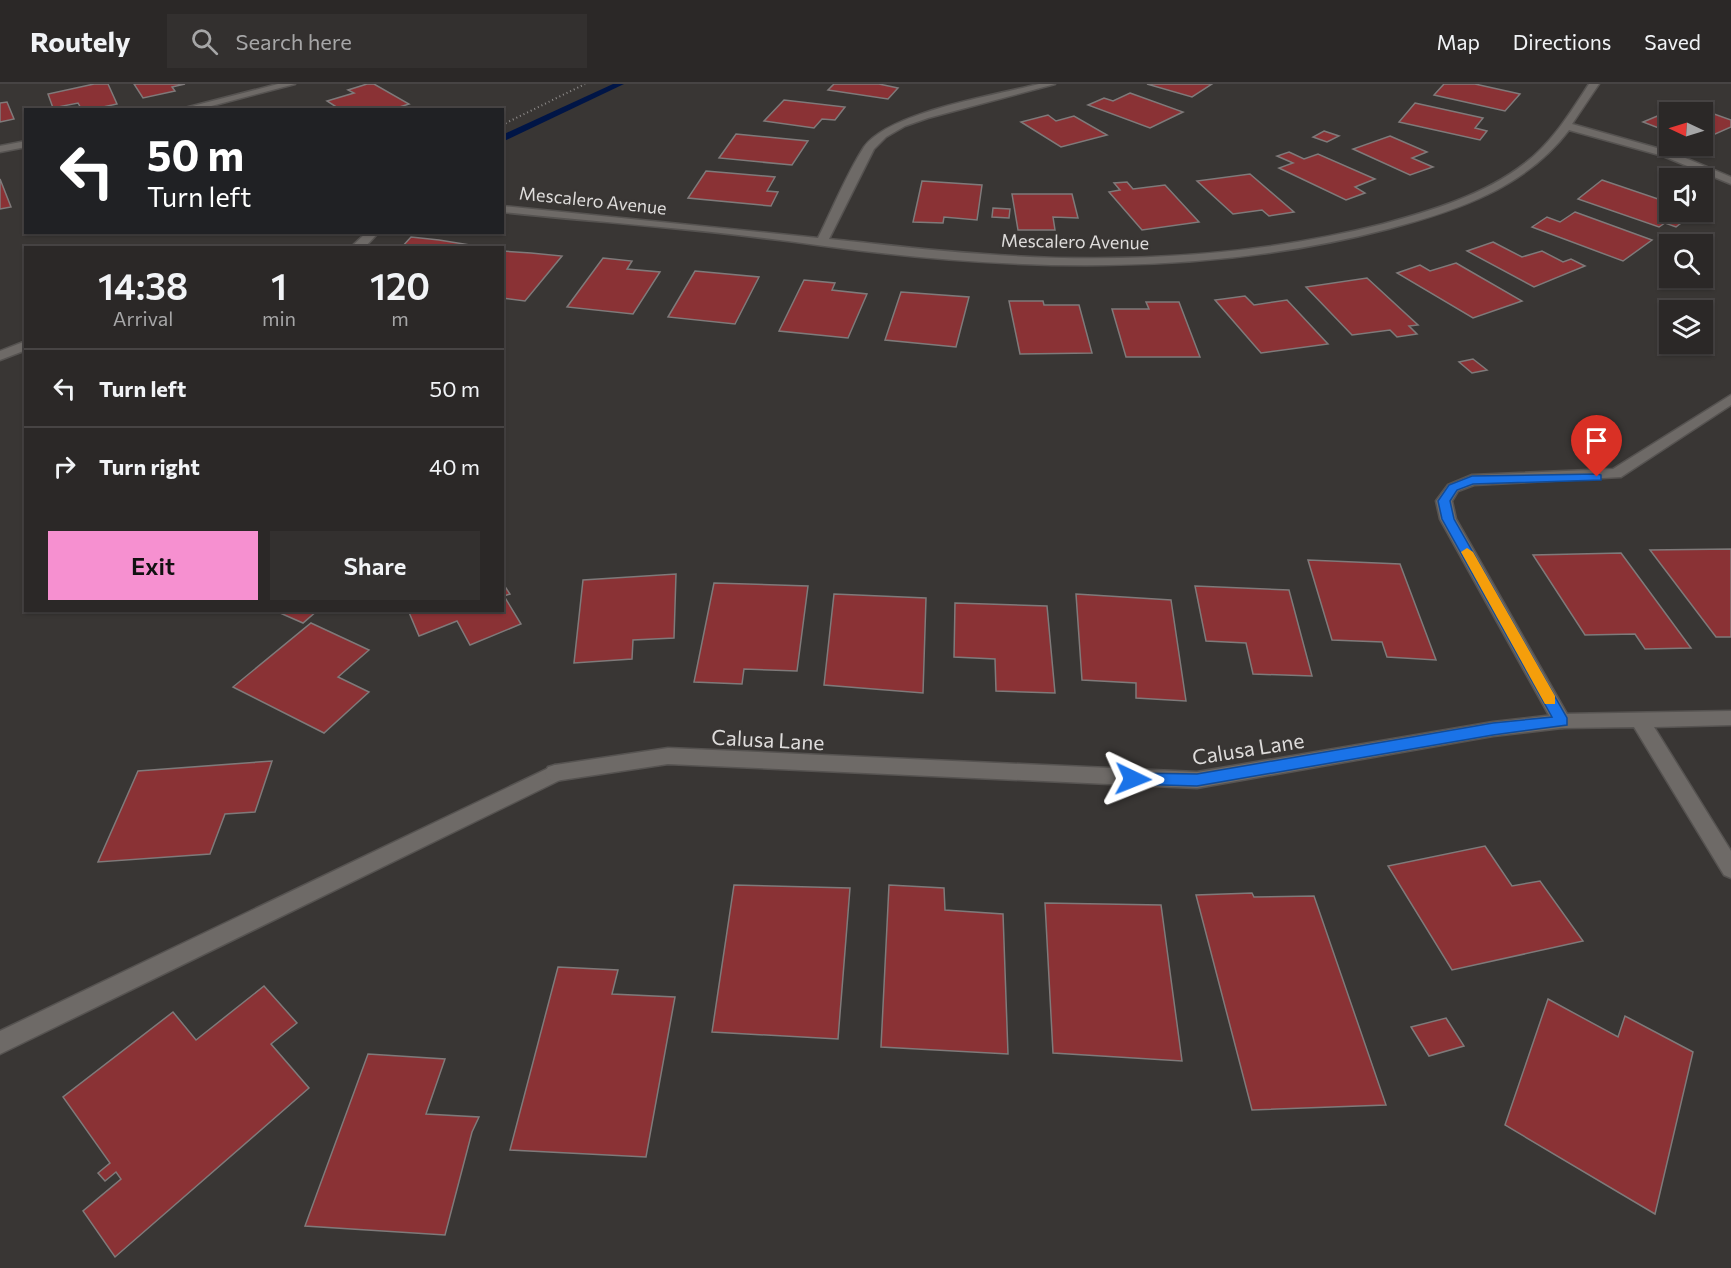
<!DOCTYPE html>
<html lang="en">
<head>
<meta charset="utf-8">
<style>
  body { margin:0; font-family:Commissioner,sans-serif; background:#33302f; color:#f1f3f6; height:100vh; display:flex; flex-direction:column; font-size:22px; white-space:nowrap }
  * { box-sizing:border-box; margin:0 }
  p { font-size:20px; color:#a6a6a7 }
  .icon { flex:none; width:33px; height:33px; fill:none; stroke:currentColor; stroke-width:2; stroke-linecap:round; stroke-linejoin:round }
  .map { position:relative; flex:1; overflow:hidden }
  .sheet { position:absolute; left:24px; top:162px; width:480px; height:366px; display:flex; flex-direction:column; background:#2b2827; border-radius:0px; box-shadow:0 2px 4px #0004,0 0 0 2px #474444 }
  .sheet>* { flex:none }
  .banner { position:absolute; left:24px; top:24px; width:480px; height:126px; border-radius:0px; box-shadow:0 2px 4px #0004,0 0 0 2px #474444; background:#202124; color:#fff; overflow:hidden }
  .needle { width:39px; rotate:274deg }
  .fabs { position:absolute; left:1659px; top:18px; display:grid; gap:12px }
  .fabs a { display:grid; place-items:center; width:54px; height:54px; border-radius:0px; background:#2b2827; box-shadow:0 2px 4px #0004,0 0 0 2px #474444; font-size:30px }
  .pin { position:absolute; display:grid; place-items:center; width:51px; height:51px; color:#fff; margin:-62px -26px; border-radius:50% 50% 50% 0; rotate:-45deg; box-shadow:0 0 6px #0007 }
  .pin .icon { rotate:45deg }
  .me { position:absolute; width:66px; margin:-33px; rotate:92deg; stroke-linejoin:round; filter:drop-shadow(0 0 4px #0008) }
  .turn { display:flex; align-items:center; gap:21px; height:126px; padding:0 24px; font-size:27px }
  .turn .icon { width:78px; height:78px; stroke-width:2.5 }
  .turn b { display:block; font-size:42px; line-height:51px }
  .eta { display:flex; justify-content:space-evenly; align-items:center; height:102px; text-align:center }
  .eta b { font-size:36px; font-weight:600; line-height:42px }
  .cta { display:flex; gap:12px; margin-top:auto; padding:12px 24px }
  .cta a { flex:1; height:69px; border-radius:0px; background:#f690d0; color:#111; font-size:24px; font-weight:600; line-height:69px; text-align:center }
  .cta a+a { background:#33302f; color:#f1f3f6 }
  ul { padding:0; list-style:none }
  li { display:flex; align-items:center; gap:18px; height:78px; padding:0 24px; border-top:2px solid #474444 }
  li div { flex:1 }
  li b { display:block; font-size:22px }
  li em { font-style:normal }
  header { display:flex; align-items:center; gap:36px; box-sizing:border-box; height:84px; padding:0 30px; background:#2b2827; border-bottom:2px solid #474444 }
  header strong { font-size:28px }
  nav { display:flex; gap:33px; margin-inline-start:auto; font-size:21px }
  .search { width:420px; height:54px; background:#33302f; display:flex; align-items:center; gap:15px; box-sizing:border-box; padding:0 21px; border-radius:0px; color:#a6a6a7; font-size:22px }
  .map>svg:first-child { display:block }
</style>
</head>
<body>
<header>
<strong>Routely</strong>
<div class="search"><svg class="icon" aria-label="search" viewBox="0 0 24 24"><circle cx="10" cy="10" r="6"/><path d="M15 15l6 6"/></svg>Search here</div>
<nav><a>Map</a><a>Directions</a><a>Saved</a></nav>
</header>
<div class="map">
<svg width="1731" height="1184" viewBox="0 0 1731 1184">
  <rect width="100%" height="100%" fill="#393634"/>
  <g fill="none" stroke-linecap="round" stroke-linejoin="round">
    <path fill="#001546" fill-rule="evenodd" d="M 613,0 L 624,0 L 502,58 L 502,51 Z"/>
  </g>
  <g fill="#8a3235" stroke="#7f7a7a" stroke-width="1.5">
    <path d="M 94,0 L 108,0 L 117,20 L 89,26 L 82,26 L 78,19 L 53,24 L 48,10 Z"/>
    <path d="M 134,0 L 185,0 L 172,3 L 175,7 L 143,14 Z"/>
    <path d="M 367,0 L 374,0 L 409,20 L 390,26 L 341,26 L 327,17 L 354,9 L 348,6 Z"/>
    <path d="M 834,0 L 879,0 L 898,4 L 888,15 L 828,6 Z"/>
    <path d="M 1147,0 L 1212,0 L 1192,13 Z"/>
    <path d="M 1444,0 L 1475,0 L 1520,10 L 1505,27 L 1434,11 Z"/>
    <path d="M 1130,9 L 1183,28 L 1150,44 L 1088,21 L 1104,14 L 1113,17 Z"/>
    <path d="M 784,16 L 845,23 L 835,36 L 822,35 L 814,44 L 764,37 Z"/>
    <path d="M 7,18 L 14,35 L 0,38 L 0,19 Z"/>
    <path d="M 1415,19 L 1483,34 L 1475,44 L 1487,47 L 1480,56 L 1399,38 Z"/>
    <path d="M 1686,20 L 1731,36 L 1731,43 L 1704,55 L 1702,28 L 1670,28 L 1669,48 L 1643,38 Z"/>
    <path d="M 1048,31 L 1056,37 L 1074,32 L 1107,51 L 1061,63 L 1021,38 Z"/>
    <path d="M 1324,47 L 1339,52 L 1327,58 L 1313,53 Z"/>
    <path d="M 736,50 L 808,57 L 792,81 L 719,74 Z"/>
    <path d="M 1390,52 L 1427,68 L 1412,74 L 1433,83 L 1410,91 L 1353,65 Z"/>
    <path d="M 1289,68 L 1304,75 L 1318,70 L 1375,95 L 1355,103 L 1365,109 L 1346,116 L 1279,84 L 1293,79 L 1277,72 Z"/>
    <path d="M 706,87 L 775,93 L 767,107 L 778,108 L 771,122 L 688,114 Z"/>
    <path d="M 1250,90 L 1294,128 L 1269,132 L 1262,126 L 1233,130 L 1197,97 Z"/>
    <path d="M 0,95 L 11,123 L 0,125 Z"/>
    <path d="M 1602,96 L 1670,119 L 1670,128 L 1680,128 L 1669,136 L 1681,139 L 1676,143 L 1665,139 L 1659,143 L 1578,115 Z"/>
    <path d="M 922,97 L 982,101 L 977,136 L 944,133 L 943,139 L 913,138 Z"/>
    <path d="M 1127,98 L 1133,105 L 1165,101 L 1199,138 L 1142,146 L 1109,108 L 1120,106 L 1114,99 Z"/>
    <path d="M 1012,110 L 1072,110 L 1078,134 L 1053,133 L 1055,146 L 1018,146 Z"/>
    <path d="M 993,124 L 1010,125 L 1009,134 L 992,133 Z"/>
    <path d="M 1575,128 L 1652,156 L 1623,177 L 1532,143 L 1547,133 L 1560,138 Z"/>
    <path d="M 411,153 L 439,156 L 470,161 L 467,164 L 401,164 Z"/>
    <path d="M 1493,158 L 1522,173 L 1542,167 L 1563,178 L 1571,175 L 1585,182 L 1534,203 L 1467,167 Z"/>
    <path d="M 502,167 L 531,169 L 562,172 L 525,217 L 502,214 Z"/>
    <path d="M 603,174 L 632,177 L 627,185 L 660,188 L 633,230 L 567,223 Z"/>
    <path d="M 1456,179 L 1522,217 L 1473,234 L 1397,189 L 1420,181 L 1430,187 Z"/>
    <path d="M 695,187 L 759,193 L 735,240 L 668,233 Z"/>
    <path d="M 1367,194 L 1418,241 L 1409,242 L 1417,250 L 1397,253 L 1390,246 L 1352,251 L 1306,203 Z"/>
    <path d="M 804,196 L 835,199 L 832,206 L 867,210 L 848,254 L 779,247 Z"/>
    <path d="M 901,208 L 969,213 L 956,263 L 885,256 Z"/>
    <path d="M 1245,212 L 1254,221 L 1287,216 L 1328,260 L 1261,269 L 1215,216 Z"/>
    <path d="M 1009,217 L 1043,217 L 1044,221 L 1079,221 L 1092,269 L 1020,270 Z"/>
    <path d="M 1146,218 L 1179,218 L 1200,273 L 1126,273 L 1112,225 L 1149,225 Z"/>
    <path d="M 1473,275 L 1487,286 L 1472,289 L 1459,278 Z"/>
    <path d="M 1731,465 L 1731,553 L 1716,553 L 1650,466 Z"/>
    <path d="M 1621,469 L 1691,564 L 1645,565 L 1635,550 L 1585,551 L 1533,471 Z"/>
    <path d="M 1308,476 L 1400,480 L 1436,576 L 1387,573 L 1382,558 L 1332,556 Z"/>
    <path d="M 676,490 L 674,554 L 633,556 L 632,575 L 574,579 L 583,496 Z"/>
    <path d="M 502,498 L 510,510 L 504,512 L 521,540 L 470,561 L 457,537 L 419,552 L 408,526 L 502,526 Z"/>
    <path d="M 714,499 L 808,502 L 797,587 L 744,585 L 742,600 L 694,598 Z"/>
    <path d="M 1195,502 L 1289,506 L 1312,592 L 1253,590 L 1246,559 L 1206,557 Z"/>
    <path d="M 834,510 L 926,514 L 923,609 L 824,601 Z"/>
    <path d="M 1076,510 L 1171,516 L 1186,617 L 1136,614 L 1136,599 L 1082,596 Z"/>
    <path d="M 955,519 L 1047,522 L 1055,609 L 996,607 L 995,575 L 954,573 Z"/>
    <path d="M 283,526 L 318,526 L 303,539 L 280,529 Z"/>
    <path d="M 311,539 L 369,566 L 338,593 L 369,608 L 324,649 L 233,603 Z"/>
    <path d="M 272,677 L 255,728 L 225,730 L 210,770 L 98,778 L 138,687 Z"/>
    <path d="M 1485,762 L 1512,802 L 1540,797 L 1583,857 L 1452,886 L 1388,782 Z"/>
    <path d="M 734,801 L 850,804 L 838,955 L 712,948 Z"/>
    <path d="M 889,801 L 944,804 L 945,826 L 1003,830 L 1008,970 L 881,963 Z"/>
    <path d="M 1252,809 L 1254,813 L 1314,812 L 1386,1021 L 1252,1026 L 1196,811 Z"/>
    <path d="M 1045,819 L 1161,821 L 1182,977 L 1053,969 Z"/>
    <path d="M 558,883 L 618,886 L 612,910 L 675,913 L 646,1073 L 510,1066 Z"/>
    <path d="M 264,902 L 297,939 L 271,960 L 309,1004 L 115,1173 L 83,1127 L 121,1095 L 116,1088 L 105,1097 L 98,1089 L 110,1079 L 63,1013 L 173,928 L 196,956 Z"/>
    <path d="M 1548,915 L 1618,953 L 1625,932 L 1693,968 L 1655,1130 L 1505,1041 Z"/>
    <path d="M 1446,934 L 1464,962 L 1429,972 L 1411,943 Z"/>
    <path d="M 368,970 L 445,975 L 426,1030 L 479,1033 L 472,1048 L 445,1151 L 305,1142 Z"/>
  </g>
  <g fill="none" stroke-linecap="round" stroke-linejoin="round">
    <defs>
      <g id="service">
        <path d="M 367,148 L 379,148 L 364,164 L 350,164 Z"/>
        <path d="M 26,257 L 26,266 L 0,276 L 0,267 Z"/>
        <path d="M 1731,311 L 1731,321 L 1621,393 L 1474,401 L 1458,407 L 1452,417 L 1456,435 L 1571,637 L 1569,642 L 1562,644 L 1555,642 L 1440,435 L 1436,417 L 1448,401 L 1472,391 L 1613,385 Z"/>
        <path d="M 555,681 L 562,683 L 565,689 L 562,695 L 0,970 L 0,947 Z"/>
      </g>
      <g id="minor">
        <path d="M 278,0 L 295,0 L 196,26 L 177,26 Z"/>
        <path d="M 1039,0 L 1055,0 L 928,34 L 905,42 L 886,53 L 874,65 L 829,155 C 880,160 931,167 983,170 C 1115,180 1254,173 1383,140 C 1431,127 1484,111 1524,80 C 1552,59 1570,29 1589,0 L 1599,0 L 1572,40 L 1671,68 L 1731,93 L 1731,100 L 1663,72 L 1569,46 C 1525,104 1456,127 1388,145 C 1203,194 1005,187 817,161 C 713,146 607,139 502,128 L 502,122 L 818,154 C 833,124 846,91 864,63 C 889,28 996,11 1039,0 Z"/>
        <path d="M 26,57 L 26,63 L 0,68 L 0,62 Z"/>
        <path d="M 1731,627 L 1731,641 L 1654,643 L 1731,767 L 1731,794 L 1724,791 L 1634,643 L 1562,644 L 1493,652 L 1197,704 L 668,680 L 555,697 L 548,695 L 545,689 L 548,683 L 555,681 L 668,664 L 1197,688 L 1493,638 L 1562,630 Z"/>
      </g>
    </defs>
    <use href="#service" stroke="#565351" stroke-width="3"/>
    <use href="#minor" stroke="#565351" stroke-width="3"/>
    <path stroke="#8e8b8a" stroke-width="2" stroke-dasharray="1 3" stroke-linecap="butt" d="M 502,41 L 585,0"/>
    <use href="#service" fill="#6e6a67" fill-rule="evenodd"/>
    <use href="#minor" fill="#6e6a67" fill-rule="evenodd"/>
  </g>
  <path fill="#1a73e8" stroke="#114b97" stroke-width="1.5" d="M 1597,390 L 1601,391 L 1601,396 L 1473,400 L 1457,406 L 1450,417 L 1454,435 L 1567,634 L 1567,641 L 1493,651 L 1197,702 L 1128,700 L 1126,695 L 1133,689 L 1197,690 L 1493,639 L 1552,633 L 1442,435 L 1438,417 L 1449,401 L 1472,392 Z"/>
  <path fill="#f59e0b" d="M 1467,464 L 1473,468 L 1555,612 L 1555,620 L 1545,620 L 1461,468 Z"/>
  <g text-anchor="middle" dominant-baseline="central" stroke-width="4.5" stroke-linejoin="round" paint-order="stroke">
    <g font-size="18" fill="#dedcdb" stroke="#393634">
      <text transform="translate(593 116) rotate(6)">Mescalero Avenue</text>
      <text transform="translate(1075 157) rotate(1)">Mescalero Avenue</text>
    </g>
    <g font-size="21" fill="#dedcdb" stroke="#393634">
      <text transform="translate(768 655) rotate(3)">Calusa Lane</text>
      <text transform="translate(1248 664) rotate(-9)">Calusa Lane</text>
    </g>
  </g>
</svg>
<div class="fabs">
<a><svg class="needle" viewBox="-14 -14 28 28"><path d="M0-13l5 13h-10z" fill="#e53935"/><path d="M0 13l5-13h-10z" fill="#a6a6a7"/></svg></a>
<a><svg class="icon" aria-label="sound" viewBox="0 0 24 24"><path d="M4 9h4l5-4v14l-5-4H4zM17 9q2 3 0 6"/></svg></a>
<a><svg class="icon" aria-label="search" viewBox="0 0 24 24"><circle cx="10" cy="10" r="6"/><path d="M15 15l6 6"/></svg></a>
<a><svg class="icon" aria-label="layers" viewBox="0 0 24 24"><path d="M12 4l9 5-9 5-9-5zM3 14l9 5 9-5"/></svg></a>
</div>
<div class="pin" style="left:1597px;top:393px;background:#d93025"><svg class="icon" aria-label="arrive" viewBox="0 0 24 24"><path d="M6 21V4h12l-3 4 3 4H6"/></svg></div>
<svg class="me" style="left:1133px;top:695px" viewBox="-20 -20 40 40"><path d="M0-17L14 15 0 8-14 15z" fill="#1a73e8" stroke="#fff" stroke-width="4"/></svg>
<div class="banner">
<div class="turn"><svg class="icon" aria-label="left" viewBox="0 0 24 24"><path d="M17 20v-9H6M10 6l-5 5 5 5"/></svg><div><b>50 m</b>Turn left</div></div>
</div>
<section class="sheet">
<div class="eta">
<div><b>14:38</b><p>Arrival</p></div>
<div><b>1</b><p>min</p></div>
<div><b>120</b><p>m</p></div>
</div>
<ul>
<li><svg class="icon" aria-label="left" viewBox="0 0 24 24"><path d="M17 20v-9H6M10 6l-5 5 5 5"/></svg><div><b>Turn left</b></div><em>50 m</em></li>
<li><svg class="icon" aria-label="right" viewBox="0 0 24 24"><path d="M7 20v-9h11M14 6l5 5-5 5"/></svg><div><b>Turn right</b></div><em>40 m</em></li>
</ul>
<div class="cta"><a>Exit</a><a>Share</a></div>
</section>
</div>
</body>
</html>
